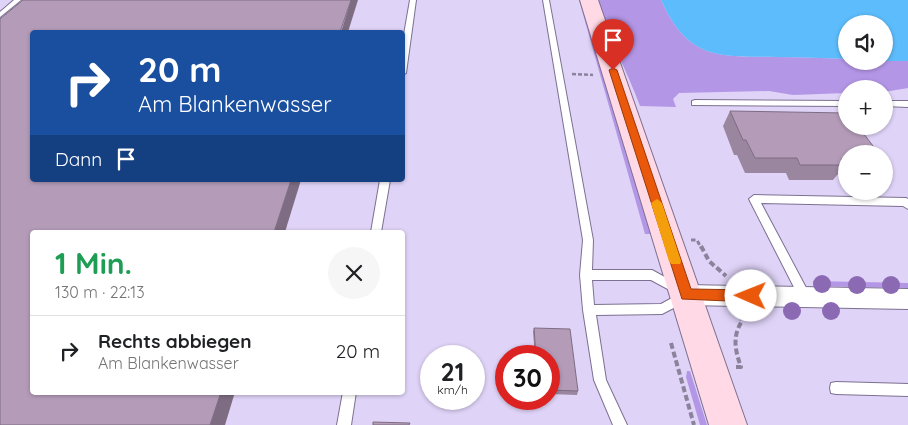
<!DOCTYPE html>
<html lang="de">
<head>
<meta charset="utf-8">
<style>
  body { margin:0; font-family:Quicksand,sans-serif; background:#f6f6f6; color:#202124; height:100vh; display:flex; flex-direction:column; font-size:19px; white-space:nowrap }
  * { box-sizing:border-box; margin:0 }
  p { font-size:16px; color:#757577 }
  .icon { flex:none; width:28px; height:28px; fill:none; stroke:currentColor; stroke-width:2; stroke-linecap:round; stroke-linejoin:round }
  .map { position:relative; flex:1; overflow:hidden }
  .details { position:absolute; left:30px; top:230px; width:375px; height:165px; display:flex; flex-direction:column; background:#fff; border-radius:5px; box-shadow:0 1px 4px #0004 }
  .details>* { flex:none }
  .banner { position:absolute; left:30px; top:30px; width:375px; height:152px; border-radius:5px; box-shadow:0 1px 4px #0004; background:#1a4fa0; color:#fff; overflow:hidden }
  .tools { position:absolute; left:838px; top:15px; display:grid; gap:10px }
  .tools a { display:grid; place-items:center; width:55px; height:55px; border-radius:50%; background:#fff; box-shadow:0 1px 4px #0004; font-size:25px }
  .speed { position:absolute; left:420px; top:345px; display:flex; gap:10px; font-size:25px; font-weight:700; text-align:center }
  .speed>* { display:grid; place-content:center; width:65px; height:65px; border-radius:50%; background:#fff; box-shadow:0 1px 4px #0004; line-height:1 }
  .speed small { font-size:12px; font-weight:400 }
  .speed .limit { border:8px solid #d22; background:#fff; color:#111 }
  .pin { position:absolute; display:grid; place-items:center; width:42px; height:42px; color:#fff; margin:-51px -21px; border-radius:50% 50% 50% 0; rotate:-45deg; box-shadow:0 0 5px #0007 }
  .pin .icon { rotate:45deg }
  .me { position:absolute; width:55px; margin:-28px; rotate:271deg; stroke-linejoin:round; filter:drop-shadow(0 0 4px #0008) }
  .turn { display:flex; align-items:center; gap:18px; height:105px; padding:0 25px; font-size:22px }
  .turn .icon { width:65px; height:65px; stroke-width:2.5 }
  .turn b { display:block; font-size:35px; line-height:42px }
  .then { display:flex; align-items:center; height:48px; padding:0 25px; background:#0003; gap:10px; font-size:19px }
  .round { display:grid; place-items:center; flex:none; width:52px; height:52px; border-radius:26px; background:#f6f6f6 }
  .headline { display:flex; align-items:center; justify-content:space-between; height:85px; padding:0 25px }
  h1 { font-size:30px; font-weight:700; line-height:38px; color:#1e9e55 }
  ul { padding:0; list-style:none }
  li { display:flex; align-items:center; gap:15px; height:70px; padding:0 25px; border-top:1px solid #e0e0e0 }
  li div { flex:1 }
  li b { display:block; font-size:19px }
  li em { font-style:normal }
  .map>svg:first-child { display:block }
</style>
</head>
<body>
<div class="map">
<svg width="908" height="425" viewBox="0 0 908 425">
  <rect width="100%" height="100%" fill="#dfd3f7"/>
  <g fill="#b496e7">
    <path d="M 579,0 L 583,0 L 651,234 L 645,234 Z"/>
    <path d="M 596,0 L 661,0 C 689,61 718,56 777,57 C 800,57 823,58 846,59 L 846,61 L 908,61 L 908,88 L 884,92 L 884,89 L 846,89 L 846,93 L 793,95 L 769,91 L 679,93 L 673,99 L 676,107 L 640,106 C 627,70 608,37 596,0 Z"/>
    <path d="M 813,281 L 908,283 L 908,288 L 815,286 Z"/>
    <path d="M 687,371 L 690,371 L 707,425 L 700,425 L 686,377 Z"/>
  </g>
  <path fill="#5dbcfb" d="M 661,0 L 908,0 L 908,61 L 884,61 L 884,24 L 846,24 L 846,59 C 823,58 800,57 777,57 C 718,56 689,61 661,0 Z"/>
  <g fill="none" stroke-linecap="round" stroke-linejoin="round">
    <defs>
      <g id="lane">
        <path d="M 14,0 L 21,0 L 0,17 L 0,12 Z"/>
        <path d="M 410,0 L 416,0 L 406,73 L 402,75 L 402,46 Z"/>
        <path d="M 543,0 L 549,0 L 593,240 L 592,270 L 652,270 L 681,286 L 683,289 L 681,292 L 677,294 L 651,280 L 592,280 L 594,305 L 661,304 L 683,292 L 687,293 L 689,297 L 687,301 L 662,314 L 596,315 L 606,380 L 627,425 L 613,425 L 594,380 L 583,310 L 580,275 L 583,240 Z"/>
        <path d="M 695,100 L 846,101 L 846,106 L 692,105 L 692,101 Z"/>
        <path d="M 908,101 L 908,107 L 884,106 L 884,101 Z"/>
        <path d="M 380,180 L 390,180 L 381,232 L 371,232 Z"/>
        <path d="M 754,195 L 906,198 L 908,199 L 908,209 L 903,206 L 761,203 L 811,297 L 809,301 L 805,302 L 801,301 L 749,199 Z"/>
        <path d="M 836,382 L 908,384 L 908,396 L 836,394 L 831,393 L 830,388 L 831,383 Z"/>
        <path d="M 343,392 L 356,392 L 351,425 L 337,425 Z"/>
      </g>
      <path id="street" d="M 686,285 L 908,289 L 908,309 L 686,305 L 678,302 L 675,295 L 678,288 Z"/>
      <path id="secondary" d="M 580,0 L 598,0 L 747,425 L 709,425 Z"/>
    </defs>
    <use href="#lane" stroke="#7c7191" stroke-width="2"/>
    <use href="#street" stroke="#7c7191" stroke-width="2"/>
    <use href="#secondary" stroke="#7c7191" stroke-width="2"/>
    <path stroke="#8b829b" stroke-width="2.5" stroke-dasharray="4 2" stroke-linecap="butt" d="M 572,74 L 593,75"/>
    <path stroke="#8b829b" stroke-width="3" stroke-dasharray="4.5 2.5" stroke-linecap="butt" d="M 691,240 L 697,240 L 701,248"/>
    <g stroke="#8b829b" stroke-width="4" stroke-dasharray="6 3" stroke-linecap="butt">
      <path d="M 701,246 L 709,261 L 726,276"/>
      <path d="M 671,343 L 694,425"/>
      <path d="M 736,367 L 741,367 C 735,350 732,337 742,321 L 740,315"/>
    </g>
    <use href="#lane" fill="#fff" fill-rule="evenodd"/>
    <use href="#street" fill="#fff" fill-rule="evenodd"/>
    <use href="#secondary" fill="#ffdae6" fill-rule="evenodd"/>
  </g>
  <g fill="#8c6ab3">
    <circle cx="822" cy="284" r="9"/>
    <circle cx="857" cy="285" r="9"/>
    <circle cx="891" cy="285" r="9"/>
    <circle cx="792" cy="311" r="9"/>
    <circle cx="831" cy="311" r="9"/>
  </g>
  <g fill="#9b869f">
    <path d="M 730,111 L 846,154 L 846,174 L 838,174 L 833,180 L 789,180 L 786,173 L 745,173 L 737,155 L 734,155 L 723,126 Z"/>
    <path d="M 534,328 L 578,391 L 577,395 L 549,394 L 549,356 L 535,356 L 533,332 Z"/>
  </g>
  <g fill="#7e6d82">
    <path d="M 351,0 L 358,0 L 348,32 L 341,32 Z"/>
    <path d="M 291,180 L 301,180 L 285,232 L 274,232 Z"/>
    <path d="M 221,392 L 235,392 L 225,425 L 210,425 Z"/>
  </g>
  <g fill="#b49cb9" stroke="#7e6d82">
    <path d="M 23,0 L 351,0 L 340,32 L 373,32 L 32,32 L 32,180 L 291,180 L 274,232 L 32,232 L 32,392 L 221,392 L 210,425 L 0,425 L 0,19 Z"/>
    <path d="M 730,111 L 846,113 L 846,126 L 858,126 L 879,154 L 846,154 L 846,159 L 841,159 L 845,165 L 800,165 L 797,158 L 755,158 L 746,140 L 743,140 Z"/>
    <path d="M 534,328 L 570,329 L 578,391 L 549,390 L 549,356 L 536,356 Z"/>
    <path d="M 373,422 L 410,423 L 409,425 L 373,425 Z"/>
  </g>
  <path fill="#ea580c" stroke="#983908" d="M 613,68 L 617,70 L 691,289 L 751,290 L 756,292 L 757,296 L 756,300 L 751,302 L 682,299 L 609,70 Z"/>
  <path fill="#f59e0b" d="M 657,199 L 662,203 L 681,261 L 680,264 L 671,264 L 669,261 L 651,203 Z"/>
</svg>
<div class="tools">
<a><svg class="icon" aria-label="sound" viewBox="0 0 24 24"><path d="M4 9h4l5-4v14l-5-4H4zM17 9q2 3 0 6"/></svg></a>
<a>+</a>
<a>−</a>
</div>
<div class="speed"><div>21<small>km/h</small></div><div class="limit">30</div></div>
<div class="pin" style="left:613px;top:70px;background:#d93025"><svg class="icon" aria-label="arrive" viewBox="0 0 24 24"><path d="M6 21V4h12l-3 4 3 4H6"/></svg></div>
<svg class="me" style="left:751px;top:296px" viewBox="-20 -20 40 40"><circle r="19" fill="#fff"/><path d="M0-13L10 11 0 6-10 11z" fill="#ea580c"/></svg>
<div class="banner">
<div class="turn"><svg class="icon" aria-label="right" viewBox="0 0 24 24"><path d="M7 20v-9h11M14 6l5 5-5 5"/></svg><div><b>20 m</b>Am Blankenwasser</div></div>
<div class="then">Dann<svg class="icon" aria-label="arrive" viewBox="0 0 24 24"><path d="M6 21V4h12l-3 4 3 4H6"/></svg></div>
</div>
<section class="details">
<div class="headline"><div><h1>1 Min.</h1><p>130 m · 22:13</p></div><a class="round"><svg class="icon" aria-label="close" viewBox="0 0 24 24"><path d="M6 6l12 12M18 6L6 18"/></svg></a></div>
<ul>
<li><svg class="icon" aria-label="right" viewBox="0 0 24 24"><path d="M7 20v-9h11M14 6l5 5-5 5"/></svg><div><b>Rechts abbiegen</b><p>Am Blankenwasser</p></div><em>20 m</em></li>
</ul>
</section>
</div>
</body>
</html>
